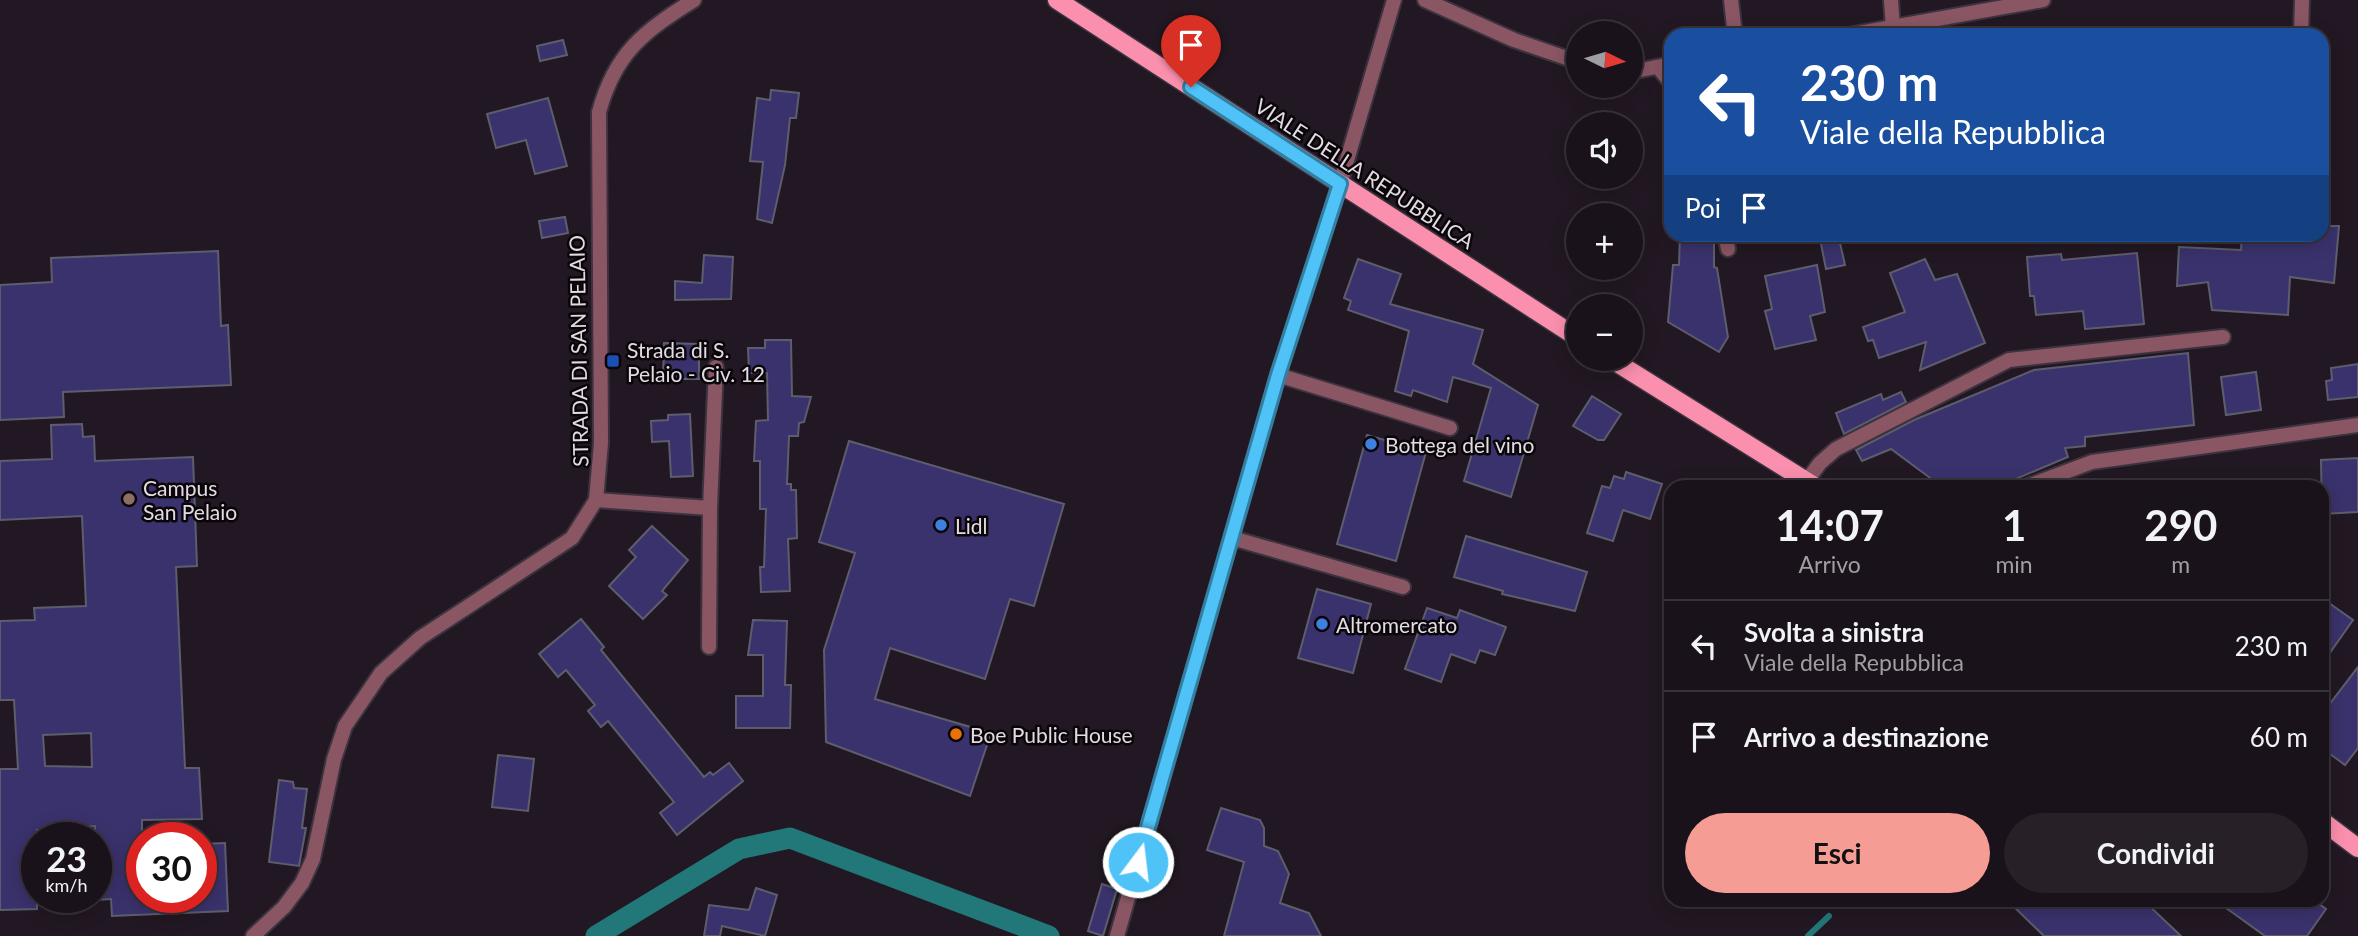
<!DOCTYPE html>
<html lang="it">
<head>
<meta charset="utf-8">
<style>
  body { margin:0; font-family:Lato,sans-serif; background:#272027; color:#f1f3f6; height:100vh; display:flex; flex-direction:column; font-size:26px; white-space:nowrap }
  * { box-sizing:border-box; margin:0 }
  p { font-size:23px; color:#9f9ea2 }
  .icon { flex:none; width:38px; height:38px; fill:none; stroke:currentColor; stroke-width:2; stroke-linecap:round; stroke-linejoin:round }
  .map { position:relative; flex:1; overflow:hidden }
  .side { position:absolute; left:1664px; top:480px; width:665px; height:427px; display:flex; flex-direction:column; background:#1a121a; border-radius:21px; box-shadow:0 4px 18px #0003,0 0 0 2px #383239 }
  .side>* { flex:none }
  .banner { position:absolute; left:1664px; top:28px; width:665px; height:214px; border-radius:21px; box-shadow:0 4px 18px #0003,0 0 0 2px #383239; background:#1a4fa0; color:#fff; overflow:hidden }
  .needle { width:46px; rotate:95deg }
  .tools { position:absolute; left:1566px; top:21px; display:grid; gap:14px }
  .tools a { display:grid; place-items:center; width:77px; height:77px; border-radius:50%; background:#1a121a; box-shadow:0 4px 18px #0003,0 0 0 2px #383239; font-size:35px }
  .speed { position:absolute; left:21px; top:822px; display:flex; gap:14px; font-size:35px; font-weight:700; text-align:center }
  .speed>* { display:grid; place-content:center; width:91px; height:91px; border-radius:50%; background:#1a121a; box-shadow:0 4px 18px #0003,0 0 0 2px #383239; line-height:1 }
  .speed small { font-size:18px; font-weight:400 }
  .speed .limit { border:10px solid #d22; background:#fff; color:#111 }
  .pin { position:absolute; display:grid; place-items:center; width:60px; height:60px; color:#fff; margin:-72px -30px; border-radius:50% 50% 50% 0; rotate:-45deg; box-shadow:0 0 7px #0007 }
  .pin .icon { rotate:45deg }
  .me { position:absolute; width:77px; margin:-38px; rotate:15deg; stroke-linejoin:round; filter:drop-shadow(0 0 5px #0008) }
  .turn { display:flex; align-items:center; gap:24px; height:147px; padding:0 21px; font-size:32px }
  .turn .icon { width:91px; height:91px; stroke-width:2.5 }
  .turn b { display:block; font-size:49px; line-height:60px }
  .then { display:flex; align-items:center; height:66px; padding:0 21px; background:#0003; gap:14px; font-size:26px }
  .eta { display:flex; justify-content:space-evenly; align-items:center; height:119px; text-align:center }
  .eta b { font-size:42px; font-weight:700; line-height:49px }
  .action { display:flex; gap:14px; margin-top:auto; padding:14px 21px }
  .action a { flex:1; height:80px; border-radius:42px; background:#f59c94; color:#111; font-size:28px; font-weight:700; line-height:80px; text-align:center }
  .action a+a { background:#272027; color:#f1f3f6 }
  ul { padding:0; list-style:none }
  li { display:flex; align-items:center; gap:21px; height:91px; padding:0 21px; border-top:2px solid #383239 }
  li div { flex:1 }
  li b { display:block; font-size:26px }
  li em { font-style:normal }
  .map>svg:first-child { display:block }
</style>
</head>
<body>
<div class="map">
<svg width="2358" height="936" viewBox="0 0 2358 936">
  <rect width="100%" height="100%" fill="#221823"/>
  <g fill="none" stroke-linecap="round" stroke-linejoin="round">
    <path stroke="#227779" stroke-width="6" d="M 1808,936 L 1829,916"/>
    <path stroke="#227779" stroke-width="21" d="M 596,936 L 739,849 L 790,838 L 1049,936"/>
  </g>
  <g fill="#3a326c" stroke="#5d5d6d" stroke-width="2" fill-rule="evenodd">
    <path d="M 563,40 L 567,55 L 540,61 L 537,46 Z"/>
    <path d="M 771,90 L 799,93 L 796,118 L 790,118 L 785,165 L 772,223 L 757,219 L 763,162 L 750,161 L 757,98 L 770,100 Z"/>
    <path d="M 548,98 L 567,166 L 535,174 L 526,140 L 496,148 L 487,114 Z"/>
    <path d="M 565,217 L 568,233 L 542,238 L 539,221 Z"/>
    <path d="M 2322,226 L 2339,226 L 2334,283 L 2290,277 L 2288,315 L 2212,310 L 2208,282 L 2177,286 L 2179,247 L 2241,250 L 2242,234 L 2322,234 Z"/>
    <path d="M 1680,234 L 1707,234 L 1714,238 L 1714,267 L 1717,268 L 1728,337 L 1719,352 L 1668,322 L 1673,265 L 1679,265 Z"/>
    <path d="M 1819,234 L 1838,234 L 1845,265 L 1826,269 Z"/>
    <path d="M 218,251 L 221,326 L 228,325 L 231,385 L 63,392 L 64,417 L 0,420 L 0,285 L 52,282 L 51,258 Z"/>
    <path d="M 2137,253 L 2144,324 L 2085,329 L 2083,311 L 2036,315 L 2034,296 L 2030,296 L 2027,257 L 2061,254 L 2062,260 Z"/>
    <path d="M 704,255 L 733,257 L 731,299 L 675,300 L 675,281 L 702,283 Z"/>
    <path d="M 1358,259 L 1401,274 L 1390,304 L 1483,330 L 1473,364 L 1538,405 L 1511,497 L 1464,481 L 1491,388 L 1453,377 L 1447,402 L 1413,390 L 1411,396 L 1395,391 L 1409,331 L 1348,310 L 1351,301 L 1344,298 Z"/>
    <path d="M 1925,259 L 1935,280 L 1957,274 L 1985,343 L 1920,370 L 1926,342 L 1879,358 L 1873,340 L 1868,341 L 1863,327 L 1905,312 L 1890,273 Z"/>
    <path d="M 1817,265 L 1825,312 L 1810,316 L 1816,340 L 1775,349 L 1765,311 L 1772,309 L 1765,276 Z"/>
    <path d="M 765,340 L 791,340 L 792,396 L 811,397 L 804,422 L 799,423 L 798,436 L 789,436 L 787,484 L 791,484 L 791,490 L 796,490 L 797,538 L 788,539 L 790,591 L 761,592 L 760,567 L 764,567 L 766,509 L 760,509 L 760,461 L 754,461 L 756,421 L 768,420 L 767,373 L 749,373 L 748,348 L 765,348 Z"/>
    <path d="M 664,343 L 699,344 L 699,379 L 663,379 Z"/>
    <path d="M 2188,353 L 2194,425 L 2085,437 L 2085,446 L 2065,448 L 2068,457 L 1999,486 L 1941,486 L 1891,449 L 1862,461 L 1856,450 L 1914,420 L 2034,370 Z"/>
    <path d="M 2358,364 L 2358,397 L 2328,400 L 2326,381 L 2332,380 L 2331,368 Z"/>
    <path d="M 2256,372 L 2261,410 L 2226,415 L 2221,377 Z"/>
    <path d="M 1901,392 L 1906,402 L 1844,434 L 1836,413 L 1881,394 L 1883,400 Z"/>
    <path d="M 1592,396 L 1621,414 L 1604,440 L 1598,440 L 1573,426 Z"/>
    <path d="M 690,414 L 693,476 L 671,477 L 669,441 L 652,442 L 651,421 L 668,420 L 668,415 Z"/>
    <path d="M 82,424 L 83,437 L 94,436 L 95,461 L 193,457 L 197,566 L 176,567 L 185,768 L 199,768 L 202,819 L 142,820 L 142,898 L 201,898 L 201,844 L 225,843 L 228,911 L 112,916 L 111,899 L 96,900 L 95,826 L 37,830 L 37,909 L 0,910 L 0,769 L 18,769 L 14,700 L 0,700 L 0,621 L 35,620 L 34,608 L 86,606 L 82,516 L 0,520 L 0,461 L 52,459 L 51,425 ZM 91,733 L 92,767 L 45,766 L 43,735 Z"/>
    <path d="M 1367,435 L 1426,452 L 1396,561 L 1337,544 Z"/>
    <path d="M 849,441 L 1064,504 L 1034,606 L 1010,599 L 985,679 L 890,648 L 875,699 L 991,733 L 970,796 L 826,742 L 824,650 L 855,553 L 819,542 Z"/>
    <path d="M 2358,458 L 2358,512 L 2322,514 L 2321,460 Z"/>
    <path d="M 1626,472 L 1662,484 L 1650,519 L 1623,510 L 1613,541 L 1587,533 L 1602,486 L 1610,488 L 1614,476 L 1624,479 Z"/>
    <path d="M 652,526 L 688,560 L 662,591 L 667,595 L 643,619 L 609,586 L 636,557 L 629,550 Z"/>
    <path d="M 1466,536 L 1587,572 L 1575,611 L 1502,594 L 1503,591 L 1454,577 Z"/>
    <path d="M 1317,589 L 1371,604 L 1353,673 L 1298,658 Z"/>
    <path d="M 2322,598 L 2353,620 L 2322,664 Z"/>
    <path d="M 1427,608 L 1457,618 L 1460,610 L 1506,627 L 1495,655 L 1480,650 L 1475,663 L 1451,654 L 1441,682 L 1405,669 Z"/>
    <path d="M 581,619 L 604,647 L 601,650 L 704,777 L 710,772 L 713,775 L 729,763 L 743,781 L 677,835 L 660,813 L 674,802 L 608,721 L 601,727 L 588,711 L 595,705 L 566,670 L 558,677 L 539,654 Z"/>
    <path d="M 753,620 L 787,621 L 785,685 L 791,685 L 790,728 L 736,728 L 736,696 L 763,696 L 763,655 L 748,655 Z"/>
    <path d="M 2358,667 L 2358,748 L 2345,765 L 2322,748 L 2322,714 Z"/>
    <path d="M 498,755 L 534,759 L 528,811 L 492,807 Z"/>
    <path d="M 279,780 L 293,782 L 294,788 L 307,789 L 302,828 L 306,828 L 299,866 L 269,862 Z"/>
    <path d="M 1221,808 L 1260,820 L 1264,828 L 1264,846 L 1278,851 L 1289,874 L 1280,903 L 1309,913 L 1321,936 L 1224,936 L 1244,862 L 1207,850 Z"/>
    <path d="M 1102,884 L 1117,889 L 1103,936 L 1088,931 Z"/>
    <path d="M 756,888 L 777,895 L 765,936 L 722,926 L 720,936 L 704,936 L 709,905 L 749,910 Z"/>
    <path d="M 2007,900 L 2143,900 L 2181,936 L 2044,936 Z"/>
    <path d="M 2215,900 L 2314,900 L 2326,909 L 2307,936 L 2265,936 Z"/>
  </g>
  <g fill="none" stroke-linecap="round" stroke-linejoin="round">
    <defs>
      <g id="minor">
        <path d="M 1425,0 L 1514,40 L 1578,62"/>
        <path d="M 1731,0 L 1735,35"/>
        <path d="M 1891,0 L 1893,29"/>
        <path d="M 1848,35 L 2043,0"/>
        <path d="M 2301,35 L 2302,0"/>
        <path d="M 1658,67 L 1671,83"/>
        <path d="M 1631,72 L 1671,64"/>
        <path d="M 1725,234 L 1728,249"/>
        <path d="M 1278,375 L 1450,428"/>
        <path d="M 1806,482 L 1820,463 L 1836,449 L 2009,360 L 2223,337"/>
        <path d="M 2028,486 L 2092,462 L 2358,425"/>
        <path d="M 596,500 L 710,508"/>
        <path d="M 1232,538 L 1403,587"/>
        <path d="M 709,647 L 710,508 L 716,367"/>
        <path d="M 1117,936 L 1278,375 L 1340,184 L 1394,0"/>
      </g>
      <path id="tertiary" d="M 253,936 L 284,907 L 302,883 L 313,859 L 334,759 L 345,726 L 381,673 L 420,638 L 572,538 L 596,500 L 601,443 L 599,112 C 615,53 644,31 694,0"/>
      <g id="primary">
        <path d="M 1057,0 L 1578,338"/>
        <path d="M 1611,359 L 1814,486"/>
        <path d="M 2322,821 L 2358,848"/>
      </g>
    </defs>
    <use href="#minor" stroke="#3d333e" stroke-width="18"/>
    <use href="#tertiary" stroke="#3d333e" stroke-width="18"/>
    <use href="#primary" stroke="#3d333e" stroke-width="21"/>
    <use href="#minor" stroke="#8a5664" stroke-width="14"/>
    <use href="#tertiary" stroke="#8a5664" stroke-width="14"/>
    <use href="#primary" stroke="#fa8fae" stroke-width="18"/>
  </g>
  <g fill="none" stroke-linecap="round" stroke-linejoin="round">
    <defs>
      <path id="route" d="M 1138,862 L 1278,375 L 1340,184 L 1191,87"/>
    </defs>
    <use href="#route" stroke="#337fa1" stroke-width="18"/>
    <use href="#route" stroke="#4fc3f7" stroke-width="12"/>
  </g>
  <rect fill="#1a4fb4" stroke="#090509" stroke-width="2.5" x="606" y="354" width="14" height="14" rx="3.5"/>
  <g fill="#3f7fe0" stroke="#090509" stroke-width="2.5">
    <circle cx="1371" cy="444" r="7"/>
    <circle cx="941" cy="525" r="7"/>
    <circle cx="1322" cy="624" r="7"/>
  </g>
  <circle fill="#8d6e63" stroke="#090509" stroke-width="2.5" cx="129" cy="499" r="7"/>
  <circle fill="#e8710a" stroke="#090509" stroke-width="2.5" cx="956" cy="734" r="7"/>
  <g text-anchor="middle" dominant-baseline="central" stroke-width="5" stroke-linejoin="round" paint-order="stroke">
    <g font-size="21" fill="#e2dbe2" stroke="#090509">
      <text transform="translate(1365 173) rotate(33)">VIALE DELLA REPUBBLICA</text>
      <text transform="translate(578 351) rotate(-91)">STRADA DI SAN PELAIO</text>
    </g>
    <g font-size="21" fill="#e2dbe2" stroke="#090509" text-anchor="start">
      <text x="627" y="349">Strada di S.<tspan x="627" dy="24">Pelaio - Civ. 12</tspan></text>
      <text x="1385" y="444">Bottega del vino</text>
      <text x="143" y="487">Campus<tspan x="143" dy="24">San Pelaio</tspan></text>
      <text x="955" y="525">Lidl</text>
      <text x="1336" y="624">Altromercato</text>
      <text x="970" y="734">Boe Public House</text>
    </g>
  </g>
</svg>
<div class="tools">
<a><svg class="needle" viewBox="-14 -14 28 28"><path d="M0-13l5 13h-10z" fill="#e53935"/><path d="M0 13l5-13h-10z" fill="#9f9ea2"/></svg></a>
<a><svg class="icon" aria-label="sound" viewBox="0 0 24 24"><path d="M4 9h4l5-4v14l-5-4H4zM17 9q2 3 0 6"/></svg></a>
<a>+</a>
<a>−</a>
</div>
<div class="speed"><div>23<small>km/h</small></div><div class="limit">30</div></div>
<div class="pin" style="left:1191px;top:87px;background:#d93025"><svg class="icon" aria-label="arrive" viewBox="0 0 24 24"><path d="M6 21V4h12l-3 4 3 4H6"/></svg></div>
<svg class="me" style="left:1138px;top:862px" viewBox="-20 -20 40 40"><circle r="17" fill="#4fc3f7" stroke="#fff" stroke-width="3"/><path d="M0-11L8 9 0 5-8 9z" fill="#fff"/></svg>
<div class="banner">
<div class="turn"><svg class="icon" aria-label="left" viewBox="0 0 24 24"><path d="M17 20v-9H6M10 6l-5 5 5 5"/></svg><div><b>230 m</b>Viale della Repubblica</div></div>
<div class="then">Poi<svg class="icon" aria-label="arrive" viewBox="0 0 24 24"><path d="M6 21V4h12l-3 4 3 4H6"/></svg></div>
</div>
<section class="side">
<div class="eta">
<div><b>14:07</b><p>Arrivo</p></div>
<div><b>1</b><p>min</p></div>
<div><b>290</b><p>m</p></div>
</div>
<ul>
<li><svg class="icon" aria-label="left" viewBox="0 0 24 24"><path d="M17 20v-9H6M10 6l-5 5 5 5"/></svg><div><b>Svolta a sinistra</b><p>Viale della Repubblica</p></div><em>230 m</em></li>
<li><svg class="icon" aria-label="arrive" viewBox="0 0 24 24"><path d="M6 21V4h12l-3 4 3 4H6"/></svg><div><b>Arrivo a destinazione</b></div><em>60 m</em></li>
</ul>
<div class="action"><a>Esci</a><a>Condividi</a></div>
</section>
</div>
</body>
</html>
